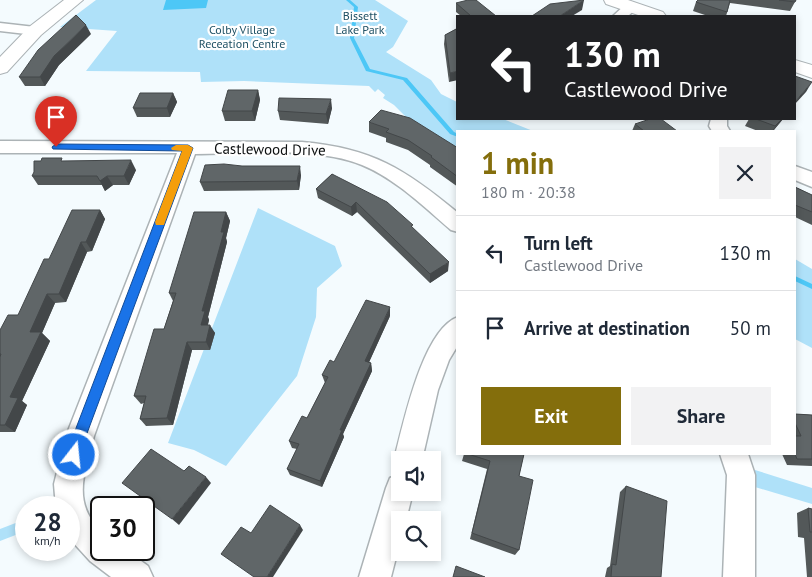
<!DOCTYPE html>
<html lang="en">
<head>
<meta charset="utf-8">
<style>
  body { margin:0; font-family:"PT Sans",sans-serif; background:#f2f2f3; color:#1f2937; height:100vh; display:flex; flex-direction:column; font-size:19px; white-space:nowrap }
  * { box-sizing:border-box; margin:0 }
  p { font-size:16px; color:#747a83 }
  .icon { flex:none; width:28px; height:28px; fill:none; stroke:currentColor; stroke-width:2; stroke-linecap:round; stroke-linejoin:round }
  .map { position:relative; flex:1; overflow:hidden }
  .panel { position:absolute; left:456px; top:130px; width:340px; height:325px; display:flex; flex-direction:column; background:#fff; border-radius:0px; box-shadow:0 2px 8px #0003 }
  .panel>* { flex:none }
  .banner { position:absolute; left:456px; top:15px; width:340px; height:105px; border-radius:0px; box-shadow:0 2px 8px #0003; background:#202124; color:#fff; overflow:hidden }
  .fabs { position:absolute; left:391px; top:451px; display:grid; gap:10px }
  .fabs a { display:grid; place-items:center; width:50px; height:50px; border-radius:0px; background:#fff; box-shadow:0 2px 8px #0003; font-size:25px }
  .speed { position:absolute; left:15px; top:496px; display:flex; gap:10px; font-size:25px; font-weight:700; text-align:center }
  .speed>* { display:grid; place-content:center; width:65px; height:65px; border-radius:50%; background:#fff; box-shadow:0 2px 8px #0003; line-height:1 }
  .speed small { font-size:12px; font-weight:400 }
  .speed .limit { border:2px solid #111; border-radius:8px; background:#fff; color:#111 }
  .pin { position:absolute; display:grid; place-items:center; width:42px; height:42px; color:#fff; margin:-51px -21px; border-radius:50% 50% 50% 0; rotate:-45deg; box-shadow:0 0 5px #0007 }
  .pin .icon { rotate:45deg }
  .me { position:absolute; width:55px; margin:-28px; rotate:16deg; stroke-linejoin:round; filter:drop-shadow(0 0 4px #0008) }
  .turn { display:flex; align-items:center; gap:18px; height:105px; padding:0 25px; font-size:22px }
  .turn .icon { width:65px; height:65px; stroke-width:2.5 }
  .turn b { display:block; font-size:35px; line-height:42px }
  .round { display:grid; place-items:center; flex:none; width:52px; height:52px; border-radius:0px; background:#f2f2f3 }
  .head { display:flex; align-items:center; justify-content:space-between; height:85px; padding:0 25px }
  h1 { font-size:30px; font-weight:800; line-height:38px; color:#846e0c }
  .action { display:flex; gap:10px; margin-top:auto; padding:10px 25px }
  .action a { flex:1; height:58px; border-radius:0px; background:#846e0c; color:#fff; font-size:20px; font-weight:800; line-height:58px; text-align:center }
  .action a+a { background:#f2f2f3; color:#1f2937 }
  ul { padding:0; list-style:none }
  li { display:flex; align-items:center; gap:15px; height:75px; padding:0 25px; border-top:1px solid #e0e1e3 }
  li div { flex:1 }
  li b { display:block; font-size:19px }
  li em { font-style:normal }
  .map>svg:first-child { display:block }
</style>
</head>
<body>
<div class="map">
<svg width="812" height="577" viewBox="0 0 812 577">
  <rect width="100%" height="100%" fill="#f4fbfe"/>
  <g fill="#afe1f9">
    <path d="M 96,0 L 375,0 L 408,21 L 393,47 L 386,52 L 431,80 L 441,94 L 457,102 L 458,119 L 503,119 L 533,131 L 458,131 L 457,148 L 412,123 L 394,105 L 383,98 L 385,95 L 378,89 L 375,92 L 369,86 L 244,81 L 201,82 L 200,72 L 86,71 L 117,31 L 60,27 Z"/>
    <path d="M 258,208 L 335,246 L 342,266 L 317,288 L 316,317 L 297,376 L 226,466 L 194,450 L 168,443 Z"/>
    <path d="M 795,259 L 812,269 L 812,348 L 795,339 Z"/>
    <path d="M 755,470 L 812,488 L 812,504 L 755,487 Z"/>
    <path d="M 26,519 L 26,531 L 0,541 L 0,529 Z"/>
  </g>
  <path fill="#4dc7f6" d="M 166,0 L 208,0 L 206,8 L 163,10 Z"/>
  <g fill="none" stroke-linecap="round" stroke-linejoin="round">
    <g fill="#4dc7f6" fill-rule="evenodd">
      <path d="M 346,0 L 350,0 L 358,7 L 354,38 L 370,69 L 407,78 L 454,132 L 458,134 L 458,137 L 450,134 L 403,80 L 366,71 L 350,38 L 354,7 Z"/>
      <path d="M 795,276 L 812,284 L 812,289 L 795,281 Z"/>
    </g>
    <defs>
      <g id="street">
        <path d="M 631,3 L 638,7 L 628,16 L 613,16 L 626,4 Z"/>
        <path d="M 0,23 L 35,27 L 40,28 L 42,31 L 40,34 L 35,35 L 0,31 Z"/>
        <path d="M 711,119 L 727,119 L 727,126 L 730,131 L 712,131 L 709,126 Z"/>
        <path d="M 0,141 L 302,142 C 372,148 405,169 458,213 L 458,232 L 451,230 C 424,207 396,179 362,165 C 315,146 246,154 195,154 L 94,436 C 85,469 71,504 101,530 L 101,550 L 126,550 L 148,566 L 153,577 L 111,577 L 90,561 L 69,538 L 69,508 L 56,508 L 54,484 L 66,436 L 177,153 L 0,153 Z"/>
        <path d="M 795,166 L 812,172 L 812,187 L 795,180 Z"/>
        <path d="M 458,317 L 458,345 L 449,360 L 438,390 L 422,460 L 400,460 L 400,470 L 394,460 C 403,426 422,330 458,317 Z"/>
        <path d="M 720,454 L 748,454 L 755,475 L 755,577 L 723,577 L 727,475 Z"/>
        <path d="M 400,474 L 400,492 L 413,492 L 406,520 L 400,520 L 400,542 L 391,577 L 359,577 L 386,488 L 390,478 Z"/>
      </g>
      <g id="secondary">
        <path d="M 64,0 L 83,0 L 41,35 L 7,72 L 0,74 L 0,57 L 29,27 Z"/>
        <path d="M 604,0 L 628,0 L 663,12 L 666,16 L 641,16 L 606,4 Z"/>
        <path d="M 795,60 L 812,65 L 812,78 L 795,72 Z"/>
      </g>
    </defs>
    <use href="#street" stroke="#acb3b6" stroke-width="3"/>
    <use href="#secondary" stroke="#acb3b6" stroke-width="2"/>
    <use href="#street" fill="#fff" fill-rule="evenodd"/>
    <use href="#secondary" fill="#fff" fill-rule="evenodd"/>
  </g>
  <g fill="#535859">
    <path d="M 698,0 L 796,0 L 790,11 L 730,3 L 726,16 L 708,16 L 693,11 L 696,2 Z"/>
    <path d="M 456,3 L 496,16 L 461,16 L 456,12 Z"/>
    <path d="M 458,28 L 449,82 L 444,44 L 445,35 Z"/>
    <path d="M 91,34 L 59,65 L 45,86 L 25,86 L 19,77 Z"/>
    <path d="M 258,90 L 260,100 L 255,121 L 225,121 L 222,111 Z"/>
    <path d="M 173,93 L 177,102 L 170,117 L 137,117 L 133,108 Z"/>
    <path d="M 332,108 L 328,124 L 280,120 L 278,111 Z"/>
    <path d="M 749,119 L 783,119 L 773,131 L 758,131 L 745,126 Z"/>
    <path d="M 369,122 L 458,148 L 458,187 L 430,167 L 430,165 L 408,150 L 386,142 L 386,138 L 369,132 Z"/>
    <path d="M 635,124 L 677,131 L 632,131 Z"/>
    <path d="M 64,161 L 136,170 L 129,185 L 113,185 L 105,191 L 102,185 L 38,185 L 32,176 Z"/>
    <path d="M 242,166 L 301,175 L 299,190 L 204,191 L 200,182 Z"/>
    <path d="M 332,174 L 413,229 L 448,271 L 430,283 L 357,212 L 352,216 L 318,198 L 316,189 Z"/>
    <path d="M 795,187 L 812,195 L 812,225 L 795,217 Z"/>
    <path d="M 100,210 L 105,219 L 92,251 L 87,252 L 66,302 L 55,303 L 42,333 L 50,341 L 22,401 L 27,405 L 15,432 L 0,432 L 0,330 L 18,315 Z"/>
    <path d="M 226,212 L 230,221 L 226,238 L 227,242 L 208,317 L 209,320 L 208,325 L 215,333 L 210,350 L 192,350 L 173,425 L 146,426 L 140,419 L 144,403 L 141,404 L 134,396 L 164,329 L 173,301 L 169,293 Z"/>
    <path d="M 390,316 L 369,362 L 371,363 L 372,371 L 343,434 L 344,437 L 322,487 L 290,475 L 287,469 L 297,449 L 292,448 L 289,441 L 307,418 L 325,383 L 322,375 L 334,362 Z"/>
    <path d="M 795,414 L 812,415 L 812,466 L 787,465 L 782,454 L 795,454 Z"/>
    <path d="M 464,454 L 524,454 L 519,476 L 519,550 L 515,555 L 470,539 L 487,469 L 462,461 Z"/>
    <path d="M 626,486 L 661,577 L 605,577 L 607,568 L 610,566 L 620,492 Z"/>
    <path d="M 808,508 L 812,509 L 812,577 L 807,577 L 804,538 L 798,537 L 797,513 Z"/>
  </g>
  <g fill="#434749">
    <path d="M 584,0 L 582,10 L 572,16 L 560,16 Z"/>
    <path d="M 86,25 L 91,34 L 59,65 L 45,86 L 40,77 L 54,56 Z"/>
    <path d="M 458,71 L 458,80 L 449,82 L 450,73 Z"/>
    <path d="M 812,82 L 806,92 L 795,104 L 795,102 Z"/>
    <path d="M 258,90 L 260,100 L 255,121 L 252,111 Z"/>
    <path d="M 173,93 L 177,102 L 170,117 L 167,108 Z"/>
    <path d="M 331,99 L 332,108 L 328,124 L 326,114 Z"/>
    <path d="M 782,119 L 783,119 L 773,131 L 772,131 Z"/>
    <path d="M 131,160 L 136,170 L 129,185 L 124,176 Z"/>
    <path d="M 300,166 L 301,175 L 299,190 L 297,181 Z"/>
    <path d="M 107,176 L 113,185 L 105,191 L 100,181 Z"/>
    <path d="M 356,202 L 357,212 L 352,216 L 351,207 Z"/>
    <path d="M 100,210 L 105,219 L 92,251 L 86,242 Z"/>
    <path d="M 226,212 L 230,221 L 226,238 L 227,242 L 208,317 L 209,320 L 205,333 L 201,325 L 202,311 Z"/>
    <path d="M 81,242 L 87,252 L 66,302 L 59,294 Z"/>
    <path d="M 449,262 L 448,271 L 430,283 L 430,274 Z"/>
    <path d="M 47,294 L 55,303 L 42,333 L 50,341 L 22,401 L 27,405 L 15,432 L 5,425 L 10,397 L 30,332 Z"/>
    <path d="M 390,307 L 390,316 L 366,369 L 365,361 Z"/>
    <path d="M 210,325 L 215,333 L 210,350 L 206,342 Z"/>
    <path d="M 187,342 L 192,350 L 173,425 L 167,418 Z"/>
    <path d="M 371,363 L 372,371 L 343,434 L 344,437 L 322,487 L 320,481 L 340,430 Z"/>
    <path d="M 206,477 L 211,483 L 179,525 L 172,519 Z"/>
    <path d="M 300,525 L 303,530 L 273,577 L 267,577 Z"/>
  </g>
  <g fill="#606668" stroke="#434749">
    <path d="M 468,0 L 476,0 L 496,16 L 471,16 L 456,3 Z"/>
    <path d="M 584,0 L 560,16 L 532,16 L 550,4 Z"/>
    <path d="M 698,0 L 730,0 L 727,12 L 696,2 Z"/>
    <path d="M 779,0 L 796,0 L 795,2 Z"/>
    <path d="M 76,15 L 86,25 L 54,56 L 40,77 L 19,77 L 38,50 Z"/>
    <path d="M 458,28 L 458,71 L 450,73 L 445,35 Z"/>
    <path d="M 795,76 L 812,82 L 795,102 Z"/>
    <path d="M 228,90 L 258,90 L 252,111 L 222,111 Z"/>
    <path d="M 140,93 L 173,93 L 167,108 L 133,108 Z"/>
    <path d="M 279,98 L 331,99 L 326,114 L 278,111 Z"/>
    <path d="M 381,110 L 410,118 L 458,148 L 458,177 L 431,157 L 432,156 L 408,140 L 386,132 L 389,129 L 369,122 Z"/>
    <path d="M 650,119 L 661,119 L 677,131 L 644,131 L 635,124 Z"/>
    <path d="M 756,119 L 782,119 L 775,126 Z"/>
    <path d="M 42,158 L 62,158 L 61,161 L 131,160 L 124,176 L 107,176 L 100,181 L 97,176 L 32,176 L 34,172 L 34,161 L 41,161 Z"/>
    <path d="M 224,164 L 242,166 L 300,166 L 297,181 L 200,182 L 205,165 Z"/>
    <path d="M 332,174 L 387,202 L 413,225 L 411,226 L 449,262 L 430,274 L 356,202 L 351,207 L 316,189 Z"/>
    <path d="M 795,187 L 812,195 L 812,212 L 795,205 Z"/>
    <path d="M 72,210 L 100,210 L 86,242 L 81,242 L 59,294 L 47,294 L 30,332 L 41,332 L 10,397 L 18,398 L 5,425 L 0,425 L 0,357 L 1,354 L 0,354 L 0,330 L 8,315 L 18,315 L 44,259 L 49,259 Z"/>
    <path d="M 194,212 L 226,212 L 221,232 L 224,232 L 202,311 L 205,311 L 201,325 L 210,325 L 206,342 L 187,342 L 167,418 L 140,419 L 146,396 L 134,396 L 154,329 L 164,329 L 176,293 L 169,293 Z"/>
    <path d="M 366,300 L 390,307 L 365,361 L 371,363 L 340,430 L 342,430 L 320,481 L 287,469 L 299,444 L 289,441 L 302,416 L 307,418 L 328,377 L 322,375 L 330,360 L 334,362 Z"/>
    <path d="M 795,414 L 812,415 L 812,459 L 797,459 L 795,454 L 795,436 L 801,436 L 795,423 Z"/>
    <path d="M 151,449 L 184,471 L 189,466 L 206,477 L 172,519 L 122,483 Z"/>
    <path d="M 468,454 L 524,454 L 519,476 L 533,480 L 519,550 L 472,533 L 490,461 Z"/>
    <path d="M 626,486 L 667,501 L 661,577 L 611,577 L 612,564 L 616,565 Z"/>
    <path d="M 270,505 L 300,525 L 267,577 L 254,577 L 221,554 L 241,527 L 251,533 Z"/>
    <path d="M 808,508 L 812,509 L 812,532 L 810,532 Z"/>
    <path d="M 456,566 L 485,577 L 453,577 Z"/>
  </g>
  <path fill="#1a73e8" stroke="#114b97" d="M 56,144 L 188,145 L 193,148 L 86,436 L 79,459 L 74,461 L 70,459 L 68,455 L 73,436 L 182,151 L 53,149 L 52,147 Z"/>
  <path fill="#f59e0b" d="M 188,145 L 193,148 L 165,222 L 164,225 L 156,225 L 155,222 L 182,151 L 172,150 L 171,148 L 176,145 Z"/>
  <g text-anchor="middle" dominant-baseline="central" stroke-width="4.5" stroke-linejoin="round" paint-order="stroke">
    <g font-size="12" fill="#1e5064" stroke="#fff">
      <text x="360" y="15">Bissett<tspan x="360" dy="14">Lake Park</tspan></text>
      <text x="242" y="29">Colby Village<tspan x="242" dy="14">Receation Centre</tspan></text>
    </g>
    <g font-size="15" fill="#0c0f10" stroke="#fff">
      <text transform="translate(270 149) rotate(1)">Castlewood Drive</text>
    </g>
  </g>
</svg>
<div class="fabs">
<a><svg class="icon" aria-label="sound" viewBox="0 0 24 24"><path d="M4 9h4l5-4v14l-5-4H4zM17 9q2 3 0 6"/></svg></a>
<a><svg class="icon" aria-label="search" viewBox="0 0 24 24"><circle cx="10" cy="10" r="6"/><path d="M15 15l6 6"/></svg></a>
</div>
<div class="speed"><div>28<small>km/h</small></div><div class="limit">30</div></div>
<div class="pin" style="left:56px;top:147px;background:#d93025"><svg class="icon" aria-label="arrive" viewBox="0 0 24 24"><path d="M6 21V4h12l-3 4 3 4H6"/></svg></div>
<svg class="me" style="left:74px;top:455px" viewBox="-20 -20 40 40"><circle r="17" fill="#1a73e8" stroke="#fff" stroke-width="3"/><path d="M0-11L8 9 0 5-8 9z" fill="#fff"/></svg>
<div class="banner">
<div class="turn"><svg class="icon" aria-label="left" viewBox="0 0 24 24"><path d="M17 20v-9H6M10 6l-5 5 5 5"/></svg><div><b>130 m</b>Castlewood Drive</div></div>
</div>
<section class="panel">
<div class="head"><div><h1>1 min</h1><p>180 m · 20:38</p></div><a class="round"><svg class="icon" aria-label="close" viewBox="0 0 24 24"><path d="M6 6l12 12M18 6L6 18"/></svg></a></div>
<ul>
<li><svg class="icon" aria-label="left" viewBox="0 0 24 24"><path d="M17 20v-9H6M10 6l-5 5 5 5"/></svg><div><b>Turn left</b><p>Castlewood Drive</p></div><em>130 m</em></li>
<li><svg class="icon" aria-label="arrive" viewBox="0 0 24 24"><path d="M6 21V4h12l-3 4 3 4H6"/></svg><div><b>Arrive at destination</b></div><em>50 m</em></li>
</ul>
<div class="action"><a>Exit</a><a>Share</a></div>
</section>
</div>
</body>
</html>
